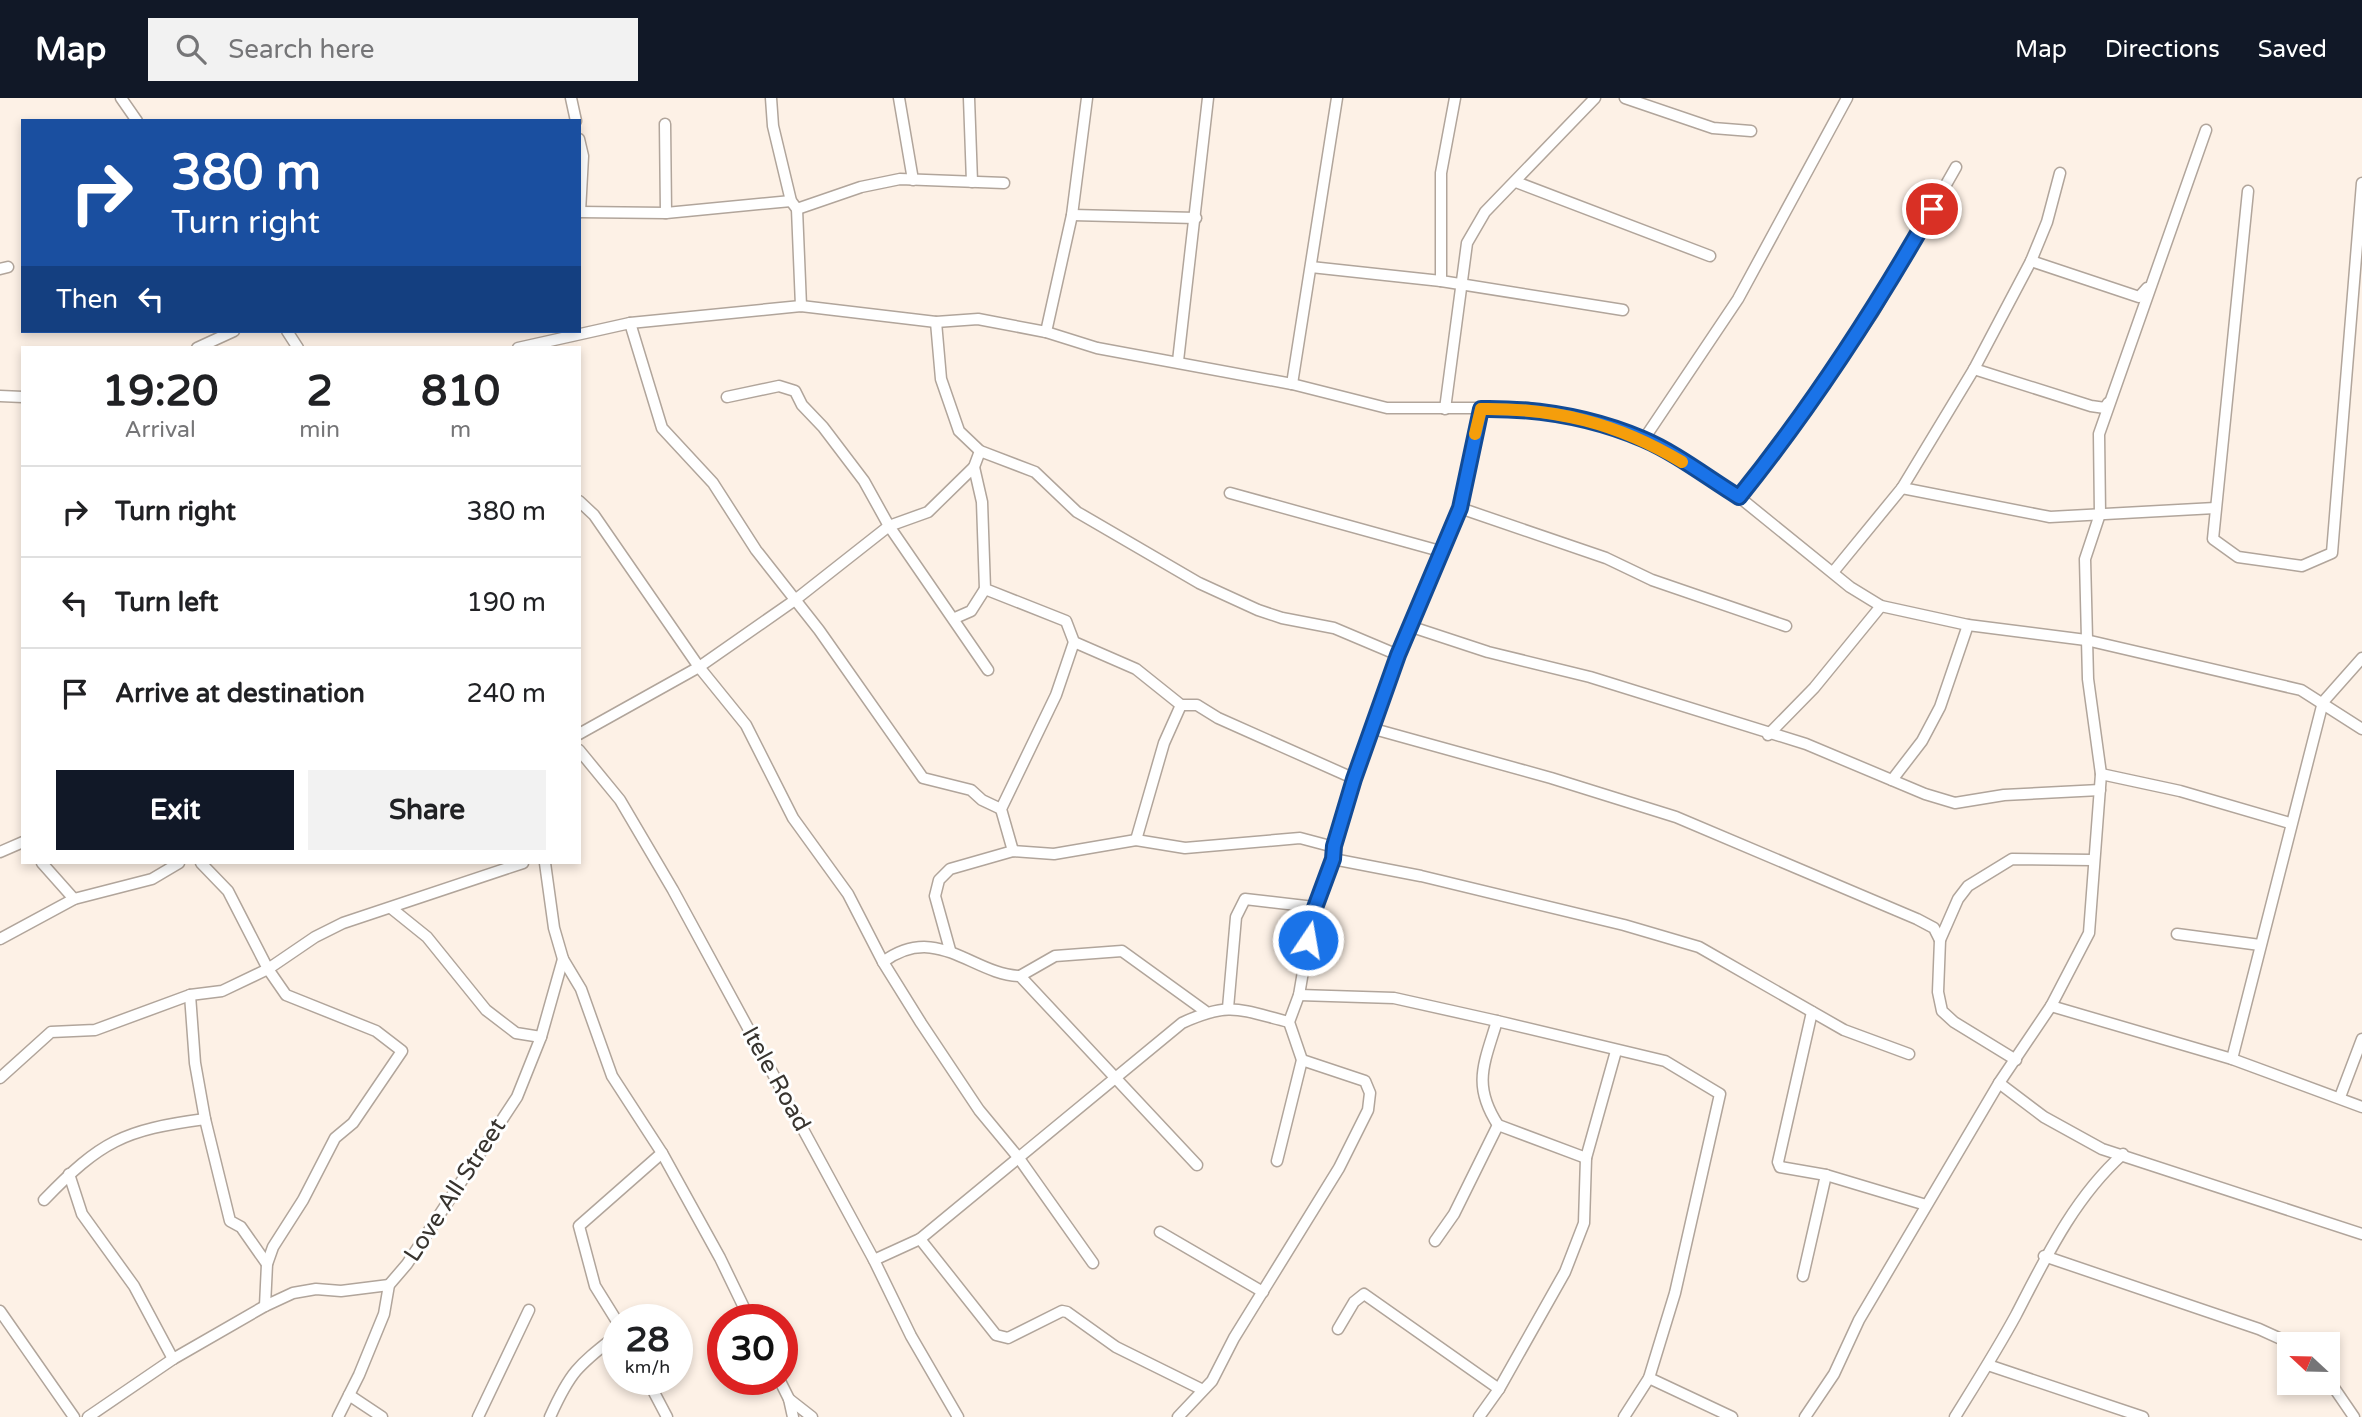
<!DOCTYPE html>
<html lang="en">
<head>
<meta charset="utf-8">
<style>
  body { margin:0; font-family:"Varela Round",sans-serif; background:#f2f2f2; color:#202124; height:100vh; display:flex; flex-direction:column; font-size:26px; white-space:nowrap }
  * { box-sizing:border-box; margin:0 }
  p { font-size:23px; color:#757577 }
  .icon { flex:none; width:38px; height:38px; fill:none; stroke:currentColor; stroke-width:2; stroke-linecap:round; stroke-linejoin:round }
  .map { position:relative; flex:1; overflow:hidden }
  .drawer { position:absolute; left:21px; top:248px; width:560px; height:518px; display:flex; flex-direction:column; background:#fff; border-radius:0px; box-shadow:0 4px 10px #0003 }
  .drawer>* { flex:none }
  .guide { position:absolute; left:21px; top:21px; width:560px; height:214px; border-radius:0px; box-shadow:0 4px 10px #0003; background:#1a4fa0; color:#fff; overflow:hidden }
  .needle { width:46px; rotate:292deg }
  .buttons { position:absolute; left:2277px; top:1234px; display:grid; gap:14px }
  .buttons a { display:grid; place-items:center; width:63px; height:63px; border-radius:0px; background:#fff; box-shadow:0 4px 10px #0003; font-size:35px }
  .speed { position:absolute; left:602px; top:1206px; display:flex; gap:14px; font-size:35px; font-weight:700; text-align:center }
  .speed>* { display:grid; place-content:center; width:91px; height:91px; border-radius:50%; background:#fff; box-shadow:0 4px 10px #0003; line-height:1 }
  .speed small { font-size:18px; font-weight:400 }
  .speed .limit { border:10px solid #d22; background:#fff; color:#111 }
  .pin { position:absolute; display:grid; place-items:center; width:60px; height:60px; color:#fff; margin:-30px; border:4px solid #fff; border-radius:50%; box-shadow:0 2px 7px #0007 }
  .me { position:absolute; width:77px; margin:-38px; rotate:12deg; stroke-linejoin:round; filter:drop-shadow(0 0 5px #0008) }
  .turn { display:flex; align-items:center; gap:24px; height:147px; padding:0 35px; font-size:32px }
  .turn .icon { width:91px; height:91px; stroke-width:2.5 }
  .turn b { display:block; font-size:49px; line-height:60px }
  .then { display:flex; align-items:center; height:66px; padding:0 35px; background:#0003; gap:14px; font-size:26px }
  .eta { display:flex; justify-content:space-evenly; align-items:center; height:119px; text-align:center }
  .eta b { font-size:42px; font-weight:700; line-height:49px }
  .primary-button { display:flex; gap:14px; margin-top:auto; padding:14px 35px }
  .primary-button a { flex:1; height:80px; border-radius:0px; background:#111827; color:#fff; font-size:28px; font-weight:700; line-height:80px; text-align:center }
  .primary-button a+a { background:#f2f2f2; color:#202124 }
  ul { padding:0; list-style:none }
  li { display:flex; align-items:center; gap:21px; height:91px; padding:0 35px; border-top:2px solid #e0e0e0 }
  li div { flex:1 }
  li b { display:block; font-size:26px }
  li em { font-style:normal }
  header { display:flex; align-items:center; gap:42px; box-sizing:border-box; height:98px; padding:0 35px; background:#111827; color:#fff }
  header strong { font-size:33px }
  nav { display:flex; gap:38px; margin-inline-start:auto; font-size:24px }
  .search { width:490px; height:63px; background:#f2f2f2; display:flex; align-items:center; gap:18px; box-sizing:border-box; padding:0 24px; border-radius:0px; color:#757577; font-size:26px }
  .map>svg:first-child { display:block }
</style>
</head>
<body>
<header>
<strong>Map</strong>
<div class="search"><svg class="icon" aria-label="search" viewBox="0 0 24 24"><circle cx="10" cy="10" r="6"/><path d="M15 15l6 6"/></svg>Search here</div>
<nav><a>Map</a><a>Directions</a><a>Saved</a></nav>
</header>
<div class="map">
<svg width="2362" height="1319" viewBox="0 0 2362 1319">
  <rect width="100%" height="100%" fill="#fdf1e6"/>
  <g fill="none" stroke-linecap="round" stroke-linejoin="round">
    <defs>
      <g id="street">
        <path d="M 121,0 L 137,23"/>
        <path d="M 571,0 L 576,23"/>
        <path d="M 771,0 L 773,28 L 791,103 L 797,111 L 801,208"/>
        <path d="M 899,0 L 913,82"/>
        <path d="M 969,0 L 972,84"/>
        <path d="M 1455,0 L 1441,75 L 1441,183 L 1623,212"/>
        <path d="M 1625,0 L 1713,30 L 1751,33"/>
        <path d="M 665,26 L 666,115"/>
        <path d="M 579,41 L 583,58 L 580,114"/>
        <path d="M 1516,84 L 1710,158"/>
        <path d="M 2248,93 L 2213,441 L 2238,459 L 2302,468 L 2332,455 L 2362,85"/>
        <path d="M 797,111 L 861,89 L 900,81 L 1004,85"/>
        <path d="M 579,114 L 666,115 L 791,103"/>
        <path d="M 1072,117 L 1196,120"/>
        <path d="M 2031,163 L 2139,199 L 2147,190"/>
        <path d="M 1311,169 L 1441,183"/>
        <path d="M 0,171 L 8,169"/>
        <path d="M 936,224 L 941,281 L 959,333 L 980,353 L 1035,374 L 1077,414 L 1199,485 L 1258,512 L 1282,520 L 1334,530 L 1398,557"/>
        <path d="M 630,225 L 662,330 L 713,385 L 756,452 L 819,532 L 923,680 L 971,692 L 982,702 L 1001,711"/>
        <path d="M 287,233 L 298,250"/>
        <path d="M 1046,234 L 1072,117 L 1087,0"/>
        <path d="M 197,250 L 234,233"/>
        <path d="M 518,250 L 630,225 L 801,208 L 936,224 L 978,221 L 1046,234 L 1097,250 L 1292,286 L 1387,310 L 1527,310 L 1576,319 L 1644,341 L 1739,399 L 1850,489 L 1881,508 L 1968,527 L 2086,542 L 2301,592 L 2362,631"/>
        <path d="M 1178,263 L 1208,0"/>
        <path d="M 1974,271 L 2091,308 L 2105,310 L 2108,305"/>
        <path d="M 1292,286 L 1337,0"/>
        <path d="M 0,298 L 23,299"/>
        <path d="M 727,299 L 779,288 L 795,293 L 802,307 L 823,329 L 864,383 L 889,428 L 988,572"/>
        <path d="M 1445,311 L 1467,145 L 1485,114 L 1595,0"/>
        <path d="M 1644,341 L 1738,201 L 1847,0"/>
        <path d="M 974,369 L 982,404 L 985,491 L 1066,523 L 1074,544 L 1136,571 L 1181,607 L 1197,607 L 1218,620 L 1355,681"/>
        <path d="M 1902,390 L 2050,419 L 2215,410"/>
        <path d="M 1230,395 L 1440,453"/>
        <path d="M 1739,399 L 1788,337 L 1873,215 L 1956,69"/>
        <path d="M 579,403 L 594,417 L 699,569 L 746,627 L 793,720 L 848,796 L 883,864 L 921,925 L 979,1012 L 1018,1059 L 1093,1165"/>
        <path d="M 1460,410 L 1606,460 L 1652,482 L 1786,528"/>
        <path d="M 1834,473 L 1902,390 L 1974,271 L 2031,163 L 2047,124 L 2060,75"/>
        <path d="M 955,520 L 971,513 L 985,491"/>
        <path d="M 1409,528 L 1488,554 L 1590,579 L 1806,646 L 1925,696 L 1955,705 L 2004,697 L 2100,692"/>
        <path d="M 1374,631 L 1551,680 L 1676,719 L 1917,821 L 1934,830 L 1940,842"/>
        <path d="M 579,636 L 699,569 L 795,502 L 889,428 L 928,414 L 974,369 L 980,353"/>
        <path d="M 1768,637 L 1814,590 L 1881,508"/>
        <path d="M 579,652 L 620,702 L 673,792 L 874,1162 L 911,1238 L 958,1319"/>
        <path d="M 2101,676 L 2180,693 L 2290,725"/>
        <path d="M 1892,682 L 1922,643 L 1940,609 L 1968,527"/>
        <path d="M 1136,742 L 1164,645 L 1181,607"/>
        <path d="M 1013,753 L 1001,711 L 1056,597 L 1074,544"/>
        <path d="M 0,754 L 23,744"/>
        <path d="M 1333,761 L 1421,778 L 1624,827 L 1699,849 L 1844,932 L 1909,956"/>
        <path d="M 42,765 L 74,801"/>
        <path d="M 201,765 L 228,793 L 268,871 L 315,839 L 343,825 L 523,765"/>
        <path d="M 545,765 L 554,830 L 563,861 L 581,891 L 612,978 L 662,1055 L 579,1128 L 595,1188 L 618,1225"/>
        <path d="M 391,810 L 427,839 L 486,912 L 516,935 L 541,939"/>
        <path d="M 2177,836 L 2260,847"/>
        <path d="M 0,841 L 74,801 L 152,781 L 179,765"/>
        <path d="M 950,852 L 935,798 L 939,782 L 950,771 L 1013,753 L 1054,756 L 1136,742 L 1185,750 L 1300,740 L 1334,749"/>
        <path d="M 883,864 C 937,824 973,877 1020,878 L 1197,1067"/>
        <path d="M 1020,878 L 1055,858 L 1122,853 L 1205,913"/>
        <path d="M 1299,897 L 1394,900 L 1497,923 L 1665,963 L 1720,996 L 1675,1195 L 1649,1280 L 1624,1319"/>
        <path d="M 2051,908 L 2232,961 L 2362,1009"/>
        <path d="M 1228,910 L 1236,819 L 1245,801 L 1314,809 L 1313,815"/>
        <path d="M 1812,914 L 1778,1064 L 1780,1069 L 1826,1077 L 1926,1107"/>
        <path d="M 1497,923 C 1484,966 1472,987 1498,1027"/>
        <path d="M 2232,961 L 2323,604 L 2362,560"/>
        <path d="M 2016,962 L 1954,924 L 1942,913 L 1938,894 L 1940,842 L 1958,801 L 1968,788 L 2012,761 L 2092,762"/>
        <path d="M 0,980 L 51,934 L 95,932 L 190,897 L 222,893 L 268,871 L 286,897 L 376,933 L 402,953 L 353,1025 L 335,1040 L 303,1102 L 273,1149 L 267,1166 L 265,1208"/>
        <path d="M 1999,985 L 2044,1019 L 2102,1051 L 2362,1136"/>
        <path d="M 2340,999 L 2362,941"/>
        <path d="M 205,1021 L 230,1123 L 241,1129 L 267,1166"/>
        <path d="M 662,1055 L 720,1160 L 750,1222"/>
        <path d="M 1277,1063 L 1302,962 L 1289,924 L 1299,897 L 1313,815 L 1333,761 L 1334,749 L 1355,681 L 1398,557 L 1460,410 L 1481,311"/>
        <path d="M 69,1076 L 82,1116 L 134,1188 L 173,1261"/>
        <path d="M 44,1102 C 101,1043 123,1032 205,1021 L 195,965 L 190,897"/>
        <path d="M 1160,1134 L 1263,1194"/>
        <path d="M 920,1141 L 996,1237 L 1008,1240 L 1062,1213 L 1067,1214 L 1116,1249 L 1201,1291"/>
        <path d="M 1435,1143 L 1454,1116 L 1498,1027 L 1586,1060"/>
        <path d="M 2044,1158 L 2259,1231 L 2292,1246"/>
        <path d="M 874,1162 L 920,1141 L 1182,925 C 1230,903 1240,912 1289,924"/>
        <path d="M 1803,1178 L 1826,1077"/>
        <path d="M 0,1213 L 74,1319"/>
        <path d="M 1338,1231 L 1354,1204 L 1364,1196 L 1499,1291"/>
        <path d="M 1988,1267 L 2143,1319"/>
        <path d="M 1649,1280 L 1732,1319"/>
        <path d="M 647,1281 L 667,1319"/>
        <path d="M 779,1281 L 789,1301 L 812,1319"/>
        <path d="M 2328,1281 L 2354,1319"/>
        <path d="M 349,1297 L 382,1319"/>
        <path d="M 789,1301 L 793,1319"/>
        <path d="M 88,1319 L 173,1261 L 265,1208 L 293,1195 L 316,1191 L 341,1193 L 389,1187"/>
        <path d="M 338,1319 L 359,1277 L 384,1216 L 389,1187 L 407,1166 L 517,999 L 541,939 L 563,861"/>
        <path d="M 478,1319 L 529,1212"/>
        <path d="M 550,1319 C 571,1272 579,1267 618,1236"/>
        <path d="M 1178,1319 L 1212,1283 L 1234,1240 L 1339,1070 L 1368,1012 L 1370,995 L 1365,983 L 1302,962"/>
        <path d="M 1479,1319 L 1499,1291 L 1565,1174 L 1584,1125 L 1586,1060 L 1616,953"/>
        <path d="M 1805,1319 L 1834,1276 L 1859,1222 L 1999,985 L 2051,908 L 2089,835 L 2101,676 L 2088,581 L 2085,461 L 2100,416 L 2099,336 L 2206,32"/>
        <path d="M 1955,1319 C 1976,1285 1997,1252 2016,1217 C 2046,1159 2074,1100 2123,1056"/>
      </g>
    </defs>
    <use href="#street" stroke="#b1a59b" stroke-width="13"/>
    <use href="#street" stroke="#fff" stroke-width="10"/>
  </g>
  <g fill="none" stroke-linecap="round" stroke-linejoin="round">
    <defs>
      <path id="route" d="M 1308,842 L 1313,815 L 1333,761 L 1334,748 L 1354,681 L 1398,557 L 1460,410 L 1481,311 C 1537,310 1591,319 1643,341 C 1676,355 1708,380 1739,399 C 1813,307 1874,213 1932,111"/>
    </defs>
    <use href="#route" stroke="#114b97" stroke-width="18"/>
    <use href="#route" stroke="#1a73e8" stroke-width="12"/>
    <path stroke="#f59e0b" stroke-width="12" d="M 1475,336 L 1481,311 C 1556,310 1617,325 1682,364"/>
  </g>
  <g text-anchor="middle" dominant-baseline="central" stroke-width="6" stroke-linejoin="round" paint-order="stroke">
    <g font-size="24" fill="#38342f" stroke="#fff">
      <text transform="translate(776 981) rotate(61)">Itele Road</text>
      <text transform="translate(455 1092) rotate(-57)">Love All Street</text>
    </g>
  </g>
</svg>
<div class="buttons">
<a><svg class="needle" viewBox="-14 -14 28 28"><path d="M0-13l5 13h-10z" fill="#e53935"/><path d="M0 13l5-13h-10z" fill="#757577"/></svg></a>
</div>
<div class="speed"><div>28<small>km/h</small></div><div class="limit">30</div></div>
<div class="pin" style="left:1932px;top:111px;background:#d93025"><svg class="icon" aria-label="arrive" viewBox="0 0 24 24"><path d="M6 21V4h12l-3 4 3 4H6"/></svg></div>
<svg class="me" style="left:1308px;top:842px" viewBox="-20 -20 40 40"><circle r="17" fill="#1a73e8" stroke="#fff" stroke-width="3"/><path d="M0-11L8 9 0 5-8 9z" fill="#fff"/></svg>
<div class="guide">
<div class="turn"><svg class="icon" aria-label="right" viewBox="0 0 24 24"><path d="M7 20v-9h11M14 6l5 5-5 5"/></svg><div><b>380 m</b>Turn right</div></div>
<div class="then">Then<svg class="icon" aria-label="left" viewBox="0 0 24 24"><path d="M17 20v-9H6M10 6l-5 5 5 5"/></svg></div>
</div>
<section class="drawer">
<div class="eta">
<div><b>19:20</b><p>Arrival</p></div>
<div><b>2</b><p>min</p></div>
<div><b>810</b><p>m</p></div>
</div>
<ul>
<li><svg class="icon" aria-label="right" viewBox="0 0 24 24"><path d="M7 20v-9h11M14 6l5 5-5 5"/></svg><div><b>Turn right</b></div><em>380 m</em></li>
<li><svg class="icon" aria-label="left" viewBox="0 0 24 24"><path d="M17 20v-9H6M10 6l-5 5 5 5"/></svg><div><b>Turn left</b></div><em>190 m</em></li>
<li><svg class="icon" aria-label="arrive" viewBox="0 0 24 24"><path d="M6 21V4h12l-3 4 3 4H6"/></svg><div><b>Arrive at destination</b></div><em>240 m</em></li>
</ul>
<div class="primary-button"><a>Exit</a><a>Share</a></div>
</section>
</div>
</body>
</html>
